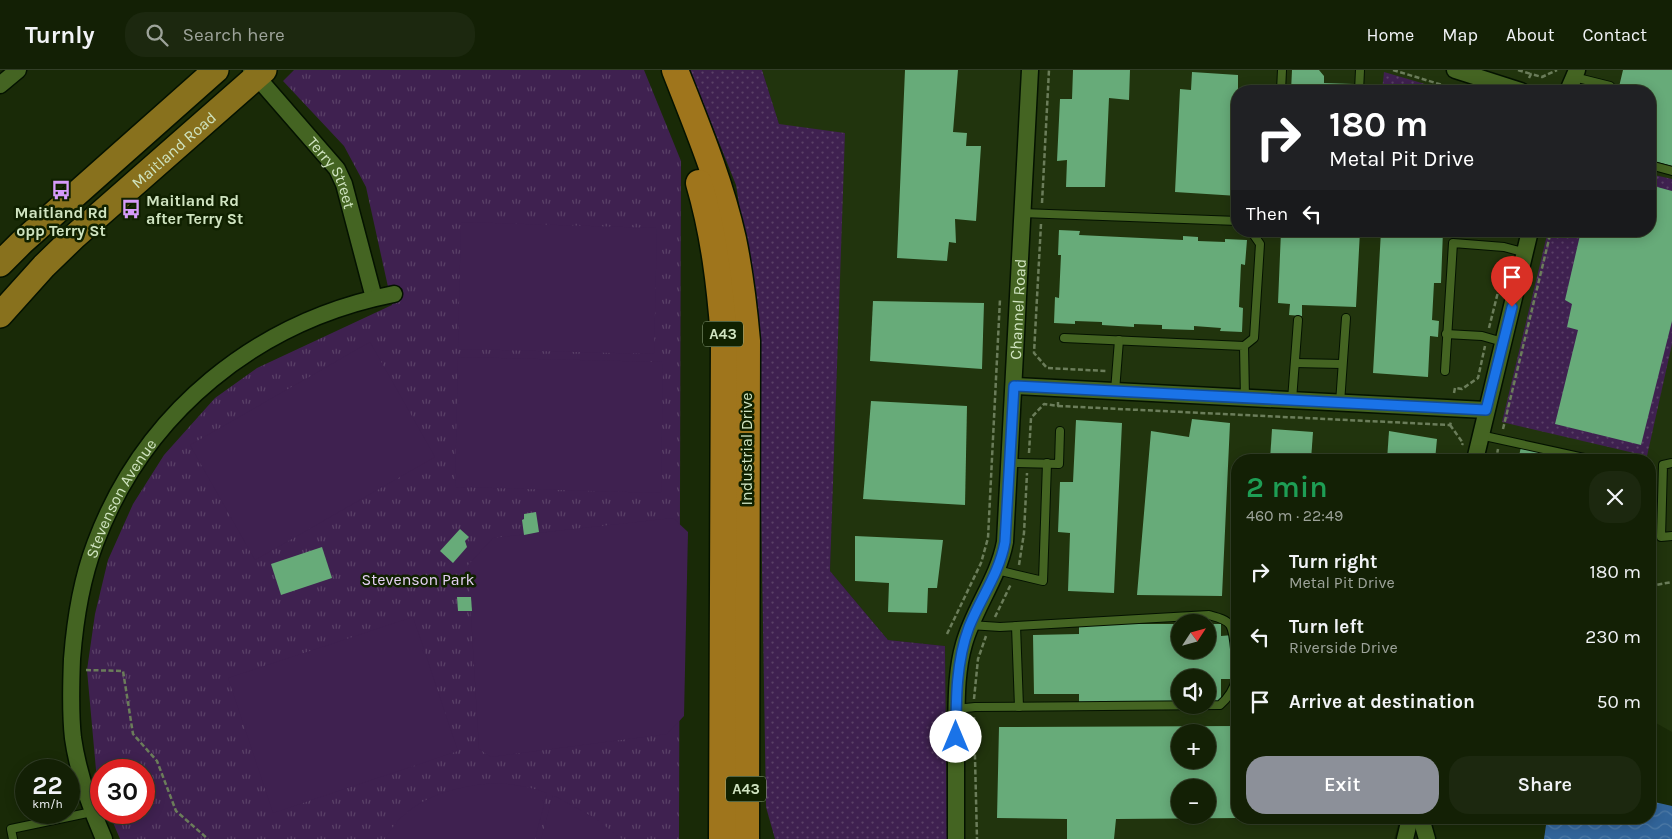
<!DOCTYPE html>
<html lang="en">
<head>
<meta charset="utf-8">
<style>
  body { margin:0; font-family:Karla,sans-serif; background:#1c280f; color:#f1f3f6; height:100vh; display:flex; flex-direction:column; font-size:19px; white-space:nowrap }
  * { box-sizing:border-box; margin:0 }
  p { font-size:16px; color:#9da39a }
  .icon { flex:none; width:28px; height:28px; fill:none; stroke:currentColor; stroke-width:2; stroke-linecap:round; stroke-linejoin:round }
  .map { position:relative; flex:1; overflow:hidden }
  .side { position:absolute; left:1231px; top:384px; width:425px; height:370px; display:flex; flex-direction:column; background:#132005; border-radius:20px; box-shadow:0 2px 12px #0003,0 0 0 1px #323e27 }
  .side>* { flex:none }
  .banner { position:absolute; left:1231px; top:15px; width:425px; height:152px; border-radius:20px; box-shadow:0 2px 12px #0003,0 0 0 1px #323e27; background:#202124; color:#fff; overflow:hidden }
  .needle { width:32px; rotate:54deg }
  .controls { position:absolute; left:1171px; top:544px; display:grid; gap:10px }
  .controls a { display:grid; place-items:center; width:45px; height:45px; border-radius:50%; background:#132005; box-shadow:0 2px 12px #0003,0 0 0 1px #323e27; font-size:25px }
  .speed { position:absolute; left:15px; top:689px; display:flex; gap:10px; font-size:25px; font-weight:700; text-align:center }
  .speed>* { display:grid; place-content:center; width:65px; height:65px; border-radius:50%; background:#132005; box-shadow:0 2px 12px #0003,0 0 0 1px #323e27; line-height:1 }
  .speed small { font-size:12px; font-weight:400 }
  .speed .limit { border:8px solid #d22; background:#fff; color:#111 }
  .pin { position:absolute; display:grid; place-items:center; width:42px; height:42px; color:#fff; margin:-51px -21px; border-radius:50% 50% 50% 0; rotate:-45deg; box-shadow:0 0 5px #0007 }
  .pin .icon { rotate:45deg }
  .me { position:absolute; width:55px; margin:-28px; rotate:0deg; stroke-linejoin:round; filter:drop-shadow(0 0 4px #0008) }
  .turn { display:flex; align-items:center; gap:18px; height:105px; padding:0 15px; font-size:22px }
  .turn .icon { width:65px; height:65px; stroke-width:2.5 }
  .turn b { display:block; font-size:35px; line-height:42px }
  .then { display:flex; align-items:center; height:48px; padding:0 15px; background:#0003; gap:10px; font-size:19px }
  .round { display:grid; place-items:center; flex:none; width:52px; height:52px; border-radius:20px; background:#1c280f }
  .summary { display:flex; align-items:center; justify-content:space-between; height:85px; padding:0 15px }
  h1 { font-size:30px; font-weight:600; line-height:38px; color:#1e9e55 }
  .primary-button { display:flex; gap:10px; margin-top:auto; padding:10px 15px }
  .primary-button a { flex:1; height:58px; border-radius:20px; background:#8c9099; color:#fff; font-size:20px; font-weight:600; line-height:58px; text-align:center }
  .primary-button a+a { background:#1c280f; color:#f1f3f6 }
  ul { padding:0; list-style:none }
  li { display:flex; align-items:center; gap:15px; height:65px; padding:0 15px }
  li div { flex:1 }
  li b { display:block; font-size:19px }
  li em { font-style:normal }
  header { display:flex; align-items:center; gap:30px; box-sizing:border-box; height:70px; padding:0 25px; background:#132005; border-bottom:1px solid #323e27 }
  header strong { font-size:24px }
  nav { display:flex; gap:28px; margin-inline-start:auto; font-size:18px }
  .search { width:350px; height:45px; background:#1c280f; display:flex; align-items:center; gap:12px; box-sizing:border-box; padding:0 18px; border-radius:20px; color:#9da39a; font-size:19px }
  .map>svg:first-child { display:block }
</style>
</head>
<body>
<header>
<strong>Turnly</strong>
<div class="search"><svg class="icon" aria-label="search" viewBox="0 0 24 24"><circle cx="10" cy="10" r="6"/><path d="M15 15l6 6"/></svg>Search here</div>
<nav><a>Home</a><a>Map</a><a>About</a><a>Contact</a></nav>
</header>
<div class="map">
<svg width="1672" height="769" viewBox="0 0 1672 769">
  <defs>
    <pattern id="grass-dots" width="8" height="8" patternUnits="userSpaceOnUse" patternTransform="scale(1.25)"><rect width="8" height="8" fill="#3f2150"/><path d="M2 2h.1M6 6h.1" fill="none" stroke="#5a4167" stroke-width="1.8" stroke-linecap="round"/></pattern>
    <pattern id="park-tufts" width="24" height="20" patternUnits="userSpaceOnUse" patternTransform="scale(1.25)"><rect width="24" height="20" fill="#3f2150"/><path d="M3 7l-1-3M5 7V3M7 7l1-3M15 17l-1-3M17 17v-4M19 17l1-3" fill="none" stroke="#5a4167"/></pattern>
    <pattern id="water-waves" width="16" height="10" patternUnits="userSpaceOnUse" patternTransform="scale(1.25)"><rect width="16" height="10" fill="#316499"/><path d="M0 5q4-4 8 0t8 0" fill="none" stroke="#4e7aa5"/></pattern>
  </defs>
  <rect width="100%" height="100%" fill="#192a07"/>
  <path fill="#21340d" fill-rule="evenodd" d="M 762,0 L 1672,0 L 1672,662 L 1654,652 L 1650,640 L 1650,390 L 1238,390 L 1238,748 L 1400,748 L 1394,769 L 947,769 L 945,576 L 888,570 L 830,501 L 840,197 L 779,54 ZM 1238,21 L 1650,21 L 1650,161 L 1238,161 ZM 1180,552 L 1208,552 L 1208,580 L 1180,580 ZM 1180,608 L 1208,608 L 1208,635 L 1180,635 ZM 1180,662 L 1208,662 L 1208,690 L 1180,690 ZM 1180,718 L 1208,718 L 1208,745 L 1180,745 Z"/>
  <g fill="url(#grass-dots)">
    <path d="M 690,0 L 762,0 L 779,54 L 845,63 L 830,501 L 888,570 L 945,576 L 947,769 L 775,769 L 766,737 L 758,254 L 736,115 Z"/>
    <path d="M 1384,2 L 1449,21 L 1382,21 Z"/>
    <path d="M 1650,104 L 1672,109 L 1672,274 L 1647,386 L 1502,352 L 1548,161 L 1650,161 Z"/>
  </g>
  <path fill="url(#park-tufts)" d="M 294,0 L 644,0 L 681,91 L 679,769 L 120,769 L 109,743 L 144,742 L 144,700 L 101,700 L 101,723 L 97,711 L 87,600 L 95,544 L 108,490 L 133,434 L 164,385 L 215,328 L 257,298 L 392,235 L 366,117 L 344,76 L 283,11 Z"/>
  <g fill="#3f2150">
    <path d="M 461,152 L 657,158 L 654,284 L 458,279 Z"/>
    <path d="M 370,272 L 435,387 L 255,490 L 190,375 Z"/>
    <path d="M 458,287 L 663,292 L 661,423 L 455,417 Z"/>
    <path d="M 673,448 L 688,462 L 684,646 L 667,664 L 491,687 L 479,679 L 468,495 L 493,468 Z"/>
    <path d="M 413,547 L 458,681 L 273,743 L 228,608 Z"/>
    <path d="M 496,713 C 514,714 530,717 547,723 L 535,769 L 385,769 C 407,728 454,716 496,713 Z"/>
    <path d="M 553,725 L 593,747 L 622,769 L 541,769 Z"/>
  </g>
  <path fill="url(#water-waves)" d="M 1650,731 L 1672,736 L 1672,769 L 1544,769 L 1547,748 L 1650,748 Z"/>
  <g fill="#67ab79" fill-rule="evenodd">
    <path d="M 905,0 L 958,0 L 953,62 L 967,63 L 966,76 L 981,76 L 976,151 L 955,149 L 956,173 L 949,172 L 947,191 L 897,188 Z"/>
    <path d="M 1073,0 L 1130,0 L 1129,30 L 1109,28 L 1105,117 L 1066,117 L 1067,90 L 1057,91 L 1060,29 L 1072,29 Z"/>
    <path d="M 1292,0 L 1319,0 L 1324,6 L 1324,13 L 1354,14 L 1353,21 L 1291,21 Z"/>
    <path d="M 1623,0 L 1672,0 L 1672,96 L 1650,90 L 1650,21 L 1618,21 Z"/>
    <path d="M 1192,2 L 1238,5 L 1238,126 L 1175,122 L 1180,19 L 1191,20 Z"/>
    <path d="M 1650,115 L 1672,121 L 1672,251 L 1641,375 L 1555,354 L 1578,260 L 1567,257 L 1572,234 L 1565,230 L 1581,161 L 1650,161 Z"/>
    <path d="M 1059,160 L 1080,161 L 1079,165 L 1183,170 L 1183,166 L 1198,167 L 1198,171 L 1225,172 L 1225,169 L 1247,170 L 1245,195 L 1241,194 L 1239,237 L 1243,238 L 1242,262 L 1220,261 L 1221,258 L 1194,256 L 1194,260 L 1162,259 L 1162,255 L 1134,254 L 1134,257 L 1102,255 L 1102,252 L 1075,251 L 1075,254 L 1054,253 L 1055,227 L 1059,228 L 1061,185 L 1058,185 Z"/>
    <path d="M 1281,161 L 1360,161 L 1356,237 L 1302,235 L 1302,246 L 1289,245 L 1290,234 L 1278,233 Z"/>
    <path d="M 1381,161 L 1443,161 L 1441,213 L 1434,213 L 1432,250 L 1439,251 L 1438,267 L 1430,266 L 1428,307 L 1373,303 Z"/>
    <path d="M 873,231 L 984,233 L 982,299 L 870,291 Z"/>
    <path d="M 871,331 L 967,336 L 965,435 L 863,429 Z"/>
    <path d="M 1192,349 L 1230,353 L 1222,526 L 1137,525 L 1151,361 L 1189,367 Z"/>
    <path d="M 1076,350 L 1122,353 L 1114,523 L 1068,521 L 1070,463 L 1058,462 L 1060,412 L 1073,412 Z"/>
    <path d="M 1272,359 L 1313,362 L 1311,390 L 1270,390 Z"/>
    <path d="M 1389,361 L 1437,369 L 1435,390 L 1387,390 Z"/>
    <path d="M 1521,377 L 1573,389 L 1573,390 L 1518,390 Z"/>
    <path d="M 536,442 L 539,462 L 524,465 L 522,450 L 524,449 L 524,444 Z"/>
    <path d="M 460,459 L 469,467 L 465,471 L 467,477 L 453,493 L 440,481 Z"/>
    <path d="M 855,466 L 943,470 L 937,518 L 928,518 L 927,543 L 888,542 L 889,513 L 855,511 Z"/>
    <path d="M 322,477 L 332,508 L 281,525 L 271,494 Z"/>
    <path d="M 457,527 L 471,527 L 472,541 L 458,541 Z"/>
    <path d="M 1079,554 L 1180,554 L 1180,580 L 1208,580 L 1208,554 L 1221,554 L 1221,566 L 1233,565 L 1233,609 L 1221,609 L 1221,637 L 1079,638 L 1079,624 L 1034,624 L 1033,565 L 1079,564 ZM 1180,608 L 1208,608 L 1208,635 L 1180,635 Z"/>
    <path d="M 1238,656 L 1238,748 L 1116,749 L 1114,769 L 1067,769 L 1067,749 L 997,748 L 999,657 ZM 1180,662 L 1208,662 L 1208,690 L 1180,690 ZM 1180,718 L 1208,718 L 1208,745 L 1180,745 Z"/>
  </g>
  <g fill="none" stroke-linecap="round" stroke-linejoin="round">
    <defs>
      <g id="service">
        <path d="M 1574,7 L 1610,16 L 1609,21"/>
        <path d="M 1281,21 L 1282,0"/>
        <path d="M 1359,21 L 1360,0"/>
        <path d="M 1650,95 L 1672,101"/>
        <path d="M 1022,143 L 1238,151"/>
        <path d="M 1446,264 L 1482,266 L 1503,272"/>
        <path d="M 1064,268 L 1244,276 L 1245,328"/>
        <path d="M 1244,276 L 1254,268 L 1260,174 L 1251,161"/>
        <path d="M 1295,293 L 1342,294"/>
        <path d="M 1445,301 L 1453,173 L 1504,177 L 1526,183"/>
        <path d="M 1115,321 L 1119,270"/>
        <path d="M 1292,330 L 1298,250"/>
        <path d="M 1340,333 L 1346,248"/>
        <path d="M 1480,365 L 1593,390"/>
        <path d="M 1010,393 L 1059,394 L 1060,361"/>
        <path d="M 1672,393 L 1663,395 L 1661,467 L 1672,466"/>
        <path d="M 997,500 L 1043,511 L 1047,393"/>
        <path d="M 1016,556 L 1019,637"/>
        <path d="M 956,639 L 975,637 L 1220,635 C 1227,629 1234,619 1236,609 C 1237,599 1235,563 1230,555 C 1226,549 1216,547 1209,545 L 1000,557 L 970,555"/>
        <path d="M 13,769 L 11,759 L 92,742"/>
      </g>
      <g id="minor">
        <path id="s1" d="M 251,0 L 337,99 L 344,114 L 374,228"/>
        <path d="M 1455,0 L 1521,21"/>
        <path d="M 0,15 L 18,0"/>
        <path d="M 1568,21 L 1577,0"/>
        <path d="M 1014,316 L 1486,340"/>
        <path d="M 1475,390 L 1530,161"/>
        <path d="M 1421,748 L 1427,769"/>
        <path id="s2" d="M 104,769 C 90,737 78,703 73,668 C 70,642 71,614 72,589 C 75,550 81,511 95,474 C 144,342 257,251 394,224"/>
        <path id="s3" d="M 956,769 C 956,736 956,703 956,669 C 957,638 955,605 964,574 C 974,538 998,509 1005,472 L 1030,0"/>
        <path d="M 1405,769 L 1410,748"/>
      </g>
      <g id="primary">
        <path d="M 0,194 L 22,172 L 216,0"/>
        <path id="s4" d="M 0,245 L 44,196 L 75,166 L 264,0"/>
      </g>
      <g id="trunk">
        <path d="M 675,0 C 697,56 720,111 733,169 C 740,203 744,237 747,271 L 746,769"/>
        <path d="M 699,113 C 714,164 720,216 724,268 L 722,769"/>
      </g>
    </defs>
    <use href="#service" stroke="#041200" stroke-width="10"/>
    <use href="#minor" stroke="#041200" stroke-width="19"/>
    <use href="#primary" stroke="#041200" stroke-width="28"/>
    <use href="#trunk" stroke="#041200" stroke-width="29"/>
    <g stroke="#6b7d5a" stroke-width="2.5" stroke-dasharray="5 2.5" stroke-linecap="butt">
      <path d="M 1393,0 L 1462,21"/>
      <path d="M 1518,0 L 1531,4"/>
      <path d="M 1529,8 L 1531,4 L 1542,7 L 1557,0"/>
      <path d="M 1042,133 L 1049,0"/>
      <path d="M 1041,154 L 1034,283 L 1047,298 L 1107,301"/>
      <path d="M 1489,258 L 1501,210"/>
      <path d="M 1454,323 L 1455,318 L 1462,319 L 1478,308 L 1485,276"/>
      <path d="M 1058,336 L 1450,355 L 1451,352"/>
      <path d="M 1450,355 L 1463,373 L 1462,375"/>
      <path d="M 1503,359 L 1551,161"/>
      <path d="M 1029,383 L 1031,348 L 1044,334 L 1058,336 L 1058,332"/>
      <path d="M 1496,390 L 1498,379"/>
      <path d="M 1019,495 L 1024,463 L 1027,403"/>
      <path d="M 1650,516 L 1672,512"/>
      <path d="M 995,547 L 1011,514"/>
      <path d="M 947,564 L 981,493 L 988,468 L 1000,229"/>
      <path d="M 86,600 L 123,601 L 133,664 L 157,691 L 176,741 L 208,769"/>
      <path d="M 974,629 L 978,589 L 986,566"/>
      <path d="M 974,647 L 977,769"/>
    </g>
    <use href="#service" stroke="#446422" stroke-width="8"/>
    <use href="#minor" stroke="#446422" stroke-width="16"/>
    <use href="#primary" stroke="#88711d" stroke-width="25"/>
    <use href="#trunk" stroke="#9f751c" stroke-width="26"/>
  </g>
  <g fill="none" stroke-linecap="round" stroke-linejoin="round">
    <defs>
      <path id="route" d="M 956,667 C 956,629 956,592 969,557 C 981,527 999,504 1005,472 L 1014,316 L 1486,340 L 1512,237"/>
    </defs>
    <use href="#route" stroke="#114b97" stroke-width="12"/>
    <use href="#route" stroke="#1a73e8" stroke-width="9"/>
  </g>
  <defs>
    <symbol id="bus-bare" viewBox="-9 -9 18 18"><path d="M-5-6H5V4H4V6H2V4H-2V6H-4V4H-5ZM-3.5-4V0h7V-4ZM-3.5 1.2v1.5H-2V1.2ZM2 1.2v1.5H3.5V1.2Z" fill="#d69bfa" stroke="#102100" stroke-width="2.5" paint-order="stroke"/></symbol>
  </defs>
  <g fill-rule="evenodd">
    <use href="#bus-bare" x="47" y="106" width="28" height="28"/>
    <use href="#bus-bare" x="117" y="125" width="28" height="28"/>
  </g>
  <g text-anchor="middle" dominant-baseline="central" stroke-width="5" stroke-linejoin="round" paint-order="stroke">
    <g fill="#102100" stroke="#96aa87" stroke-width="1">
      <rect x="703" y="251.5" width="40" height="25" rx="4"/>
      <rect x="726" y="706.5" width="40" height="25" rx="4"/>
    </g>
    <g font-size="15" font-weight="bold" fill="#d0e4c1">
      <text x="723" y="264">A43</text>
      <text x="746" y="719">A43</text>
    </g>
    <g font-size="16" fill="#d0e4c1" stroke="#102100">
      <text stroke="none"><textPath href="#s4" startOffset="240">Maitland Road</textPath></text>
      <text stroke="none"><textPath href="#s1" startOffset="132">Terry Street</textPath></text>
      <text stroke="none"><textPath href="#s3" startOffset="539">Channel Road</textPath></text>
      <text transform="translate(746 379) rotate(-90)">Industrial Drive</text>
      <text stroke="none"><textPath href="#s2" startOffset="355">Stevenson Avenue</textPath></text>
    </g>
    <g font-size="16" font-weight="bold" fill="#d0e4c1" stroke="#102100" text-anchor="start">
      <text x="146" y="130">Maitland Rd<tspan x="146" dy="18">after Terry St</tspan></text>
      <text x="61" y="142" text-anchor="middle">Maitland Rd<tspan x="61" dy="18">opp Terry St</tspan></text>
    </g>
    <g font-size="16" fill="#e5d0f4" stroke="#102100">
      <text x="418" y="509">Stevenson Park</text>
    </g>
  </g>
</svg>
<div class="controls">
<a><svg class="needle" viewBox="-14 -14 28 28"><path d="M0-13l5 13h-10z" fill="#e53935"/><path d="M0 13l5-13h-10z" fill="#9da39a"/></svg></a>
<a><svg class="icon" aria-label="sound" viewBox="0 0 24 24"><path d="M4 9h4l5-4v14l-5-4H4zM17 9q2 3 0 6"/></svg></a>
<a>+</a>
<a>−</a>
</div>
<div class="speed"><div>22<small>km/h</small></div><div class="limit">30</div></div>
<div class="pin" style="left:1512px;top:237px;background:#d93025"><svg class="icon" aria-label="arrive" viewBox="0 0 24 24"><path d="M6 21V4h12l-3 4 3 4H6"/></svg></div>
<svg class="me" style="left:956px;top:667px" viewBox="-20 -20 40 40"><circle r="19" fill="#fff"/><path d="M0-13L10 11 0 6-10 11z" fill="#1a73e8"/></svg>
<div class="banner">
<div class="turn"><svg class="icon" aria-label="right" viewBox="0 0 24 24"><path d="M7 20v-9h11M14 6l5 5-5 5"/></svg><div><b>180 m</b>Metal Pit Drive</div></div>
<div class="then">Then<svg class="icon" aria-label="left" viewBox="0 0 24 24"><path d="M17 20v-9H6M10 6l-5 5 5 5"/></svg></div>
</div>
<section class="side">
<div class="summary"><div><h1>2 min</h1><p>460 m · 22:49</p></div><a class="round"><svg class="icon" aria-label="close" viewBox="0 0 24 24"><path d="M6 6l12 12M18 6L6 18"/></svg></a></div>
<ul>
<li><svg class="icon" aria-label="right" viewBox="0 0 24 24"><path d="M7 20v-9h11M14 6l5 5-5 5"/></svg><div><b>Turn right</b><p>Metal Pit Drive</p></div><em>180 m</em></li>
<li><svg class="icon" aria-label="left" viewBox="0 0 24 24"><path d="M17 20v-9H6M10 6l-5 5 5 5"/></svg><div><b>Turn left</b><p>Riverside Drive</p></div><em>230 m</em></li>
<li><svg class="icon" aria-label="arrive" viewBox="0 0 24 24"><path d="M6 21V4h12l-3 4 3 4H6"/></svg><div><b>Arrive at destination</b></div><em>50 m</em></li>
</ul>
<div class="primary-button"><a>Exit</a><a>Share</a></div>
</section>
</div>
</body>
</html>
